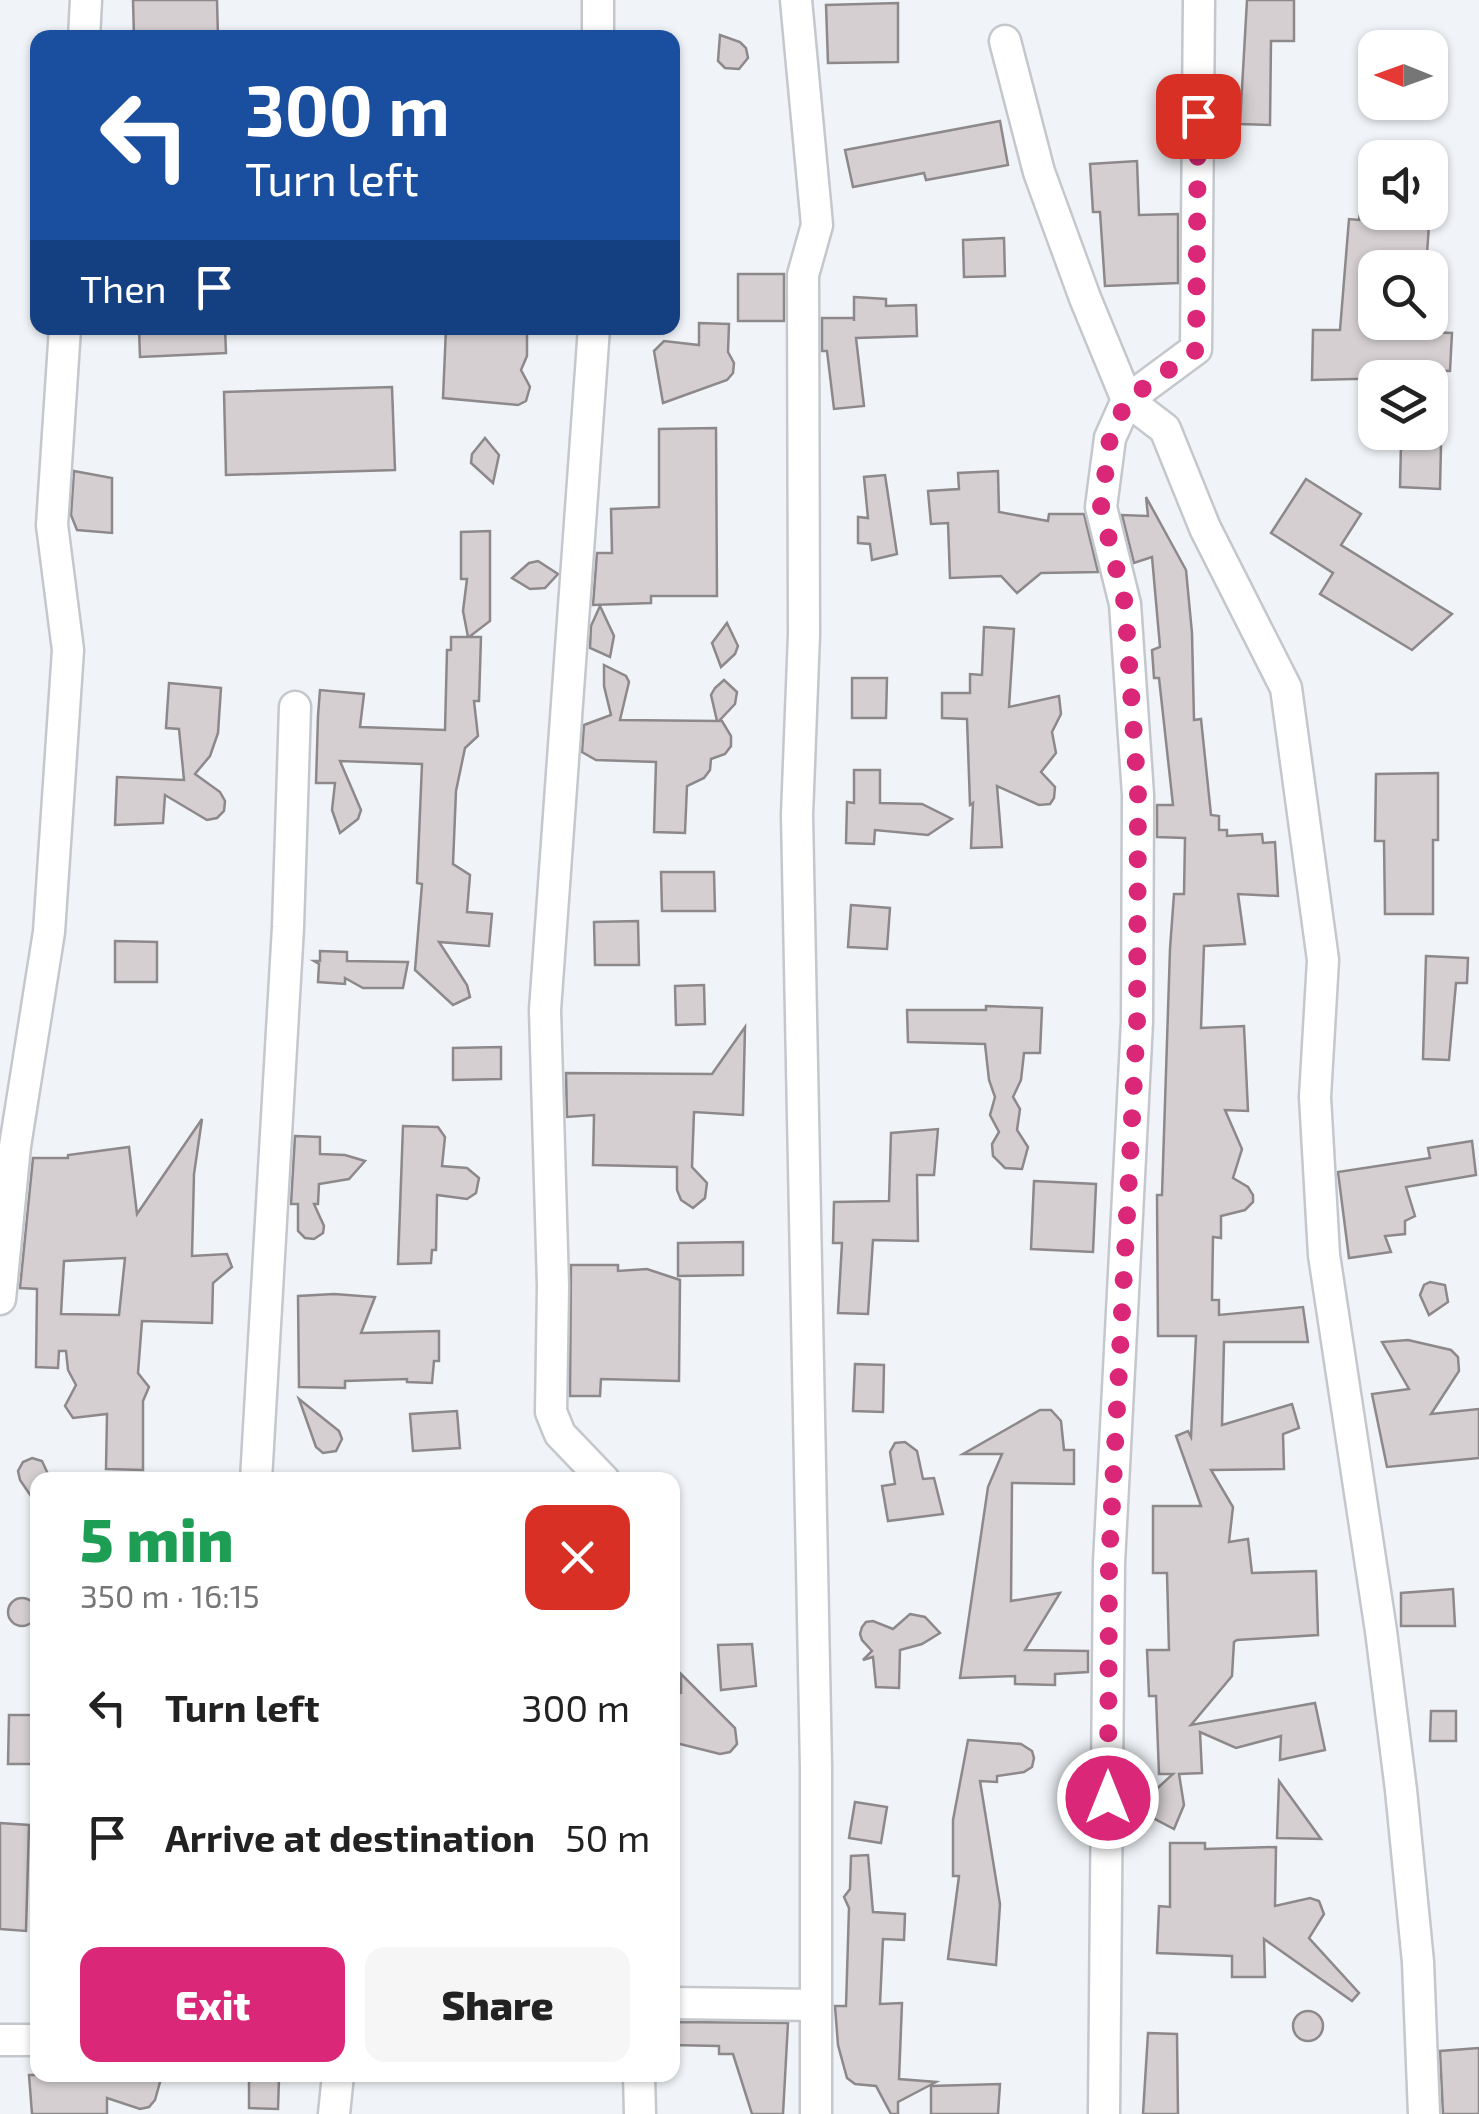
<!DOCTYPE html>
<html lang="en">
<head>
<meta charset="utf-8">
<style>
  body { margin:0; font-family:"Exo 2",sans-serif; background:#f6f6f6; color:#222; height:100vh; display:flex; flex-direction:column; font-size:38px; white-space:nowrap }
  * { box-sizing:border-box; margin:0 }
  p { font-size:32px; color:#767676 }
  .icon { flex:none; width:55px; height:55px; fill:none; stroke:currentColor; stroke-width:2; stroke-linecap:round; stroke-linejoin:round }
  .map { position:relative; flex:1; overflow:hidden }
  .details { position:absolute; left:30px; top:1472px; width:650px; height:610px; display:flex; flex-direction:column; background:#fff; border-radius:20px; box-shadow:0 2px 8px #0004 }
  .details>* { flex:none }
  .top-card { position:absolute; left:30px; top:30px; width:650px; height:305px; border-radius:20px; box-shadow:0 2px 8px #0004; background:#1a4fa0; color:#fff; overflow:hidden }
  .needle { width:65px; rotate:271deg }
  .fabs { position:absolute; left:1358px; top:30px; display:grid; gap:20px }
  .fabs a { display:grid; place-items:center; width:90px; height:90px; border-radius:20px; background:#fff; box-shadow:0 2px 8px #0004; font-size:50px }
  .pin { position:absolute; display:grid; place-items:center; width:85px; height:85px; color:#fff; margin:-42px; border-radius:20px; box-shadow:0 5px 15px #0006 }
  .me { position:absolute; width:110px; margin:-55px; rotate:0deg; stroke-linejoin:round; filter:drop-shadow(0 0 8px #0008) }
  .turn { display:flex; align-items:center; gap:35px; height:210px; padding:0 50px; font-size:45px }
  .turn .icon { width:130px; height:130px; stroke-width:2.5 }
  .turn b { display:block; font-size:70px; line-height:85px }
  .then { display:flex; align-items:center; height:95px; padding:0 50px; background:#0003; gap:20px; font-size:38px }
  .round { display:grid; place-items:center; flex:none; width:105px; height:105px; border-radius:20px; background:#f6f6f6 }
  .head { display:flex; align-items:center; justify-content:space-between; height:170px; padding:0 50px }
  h1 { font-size:60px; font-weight:800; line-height:75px; color:#1e9e55 }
  .action { display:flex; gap:20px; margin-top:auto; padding:20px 50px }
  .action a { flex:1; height:115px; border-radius:20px; background:#db2777; color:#fff; font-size:40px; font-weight:800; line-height:115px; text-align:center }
  .action a+a { background:#f6f6f6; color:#222 }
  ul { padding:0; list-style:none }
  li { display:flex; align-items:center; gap:30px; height:130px; padding:0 50px }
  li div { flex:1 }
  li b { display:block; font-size:38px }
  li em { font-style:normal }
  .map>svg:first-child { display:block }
</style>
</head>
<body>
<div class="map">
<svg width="1479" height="2114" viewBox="0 0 1479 2114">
  <rect width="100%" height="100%" fill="#f0f4f8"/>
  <g fill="#d5cfd1" stroke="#8d888a" stroke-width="2.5" fill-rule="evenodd">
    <path d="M 133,0 L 217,0 L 218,38 L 134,38 Z"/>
    <path d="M 1247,0 L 1294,0 L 1294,41 L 1271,41 L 1270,125 L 1240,124 Z"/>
    <path d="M 898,3 L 898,62 L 828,63 L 826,5 Z"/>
    <path d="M 720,35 L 740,42 L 746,48 L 748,58 L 739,69 L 725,68 L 718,61 Z"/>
    <path d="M 1000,121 L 1008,165 L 926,180 L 924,173 L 853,187 L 845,150 Z"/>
    <path d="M 1137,161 L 1139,215 L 1178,214 L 1178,283 L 1105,286 L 1100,212 L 1093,212 L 1090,164 Z"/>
    <path d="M 1360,212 L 1416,212 L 1415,224 L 1429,225 L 1426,268 L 1375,268 L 1375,330 L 1452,333 L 1450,371 L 1396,369 L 1397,378 L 1312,380 L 1313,330 L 1340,330 L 1349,219 L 1359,220 Z"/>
    <path d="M 1004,238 L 1005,276 L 964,277 L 963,240 Z"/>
    <rect x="738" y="274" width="46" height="47"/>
    <path d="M 854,297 L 886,299 L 886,306 L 916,305 L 917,336 L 856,338 L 864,406 L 834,409 L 827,351 L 822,351 L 822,318 L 854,318 L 854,321 Z"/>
    <path d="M 699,323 L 729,324 L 728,352 L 734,363 L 733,373 L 727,380 L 663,403 L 654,351 L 664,341 L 699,345 Z"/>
    <path d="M 139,328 L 225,328 L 226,353 L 140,357 Z"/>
    <path d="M 446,328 L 527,328 L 527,356 L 521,370 L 530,387 L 526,401 L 518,405 L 443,398 Z"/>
    <path d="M 392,387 L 395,470 L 226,475 L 224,392 Z"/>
    <path d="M 716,428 L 717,596 L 651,596 L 651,603 L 593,605 L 597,553 L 612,553 L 611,509 L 659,507 L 659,429 Z"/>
    <path d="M 485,438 L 499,455 L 493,483 L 471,463 L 472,454 Z"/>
    <path d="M 1401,444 L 1441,446 L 1440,489 L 1400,487 Z"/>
    <path d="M 74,471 L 112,478 L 112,533 L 77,530 L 71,515 Z"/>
    <path d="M 998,471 L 999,512 L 1048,521 L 1049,514 L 1084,514 L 1098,572 L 1041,573 L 1017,593 L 1001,576 L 950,578 L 948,523 L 931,524 L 928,491 L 959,489 L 958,473 Z"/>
    <path d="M 885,475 L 897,554 L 872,560 L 870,544 L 858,543 L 858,517 L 868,518 L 864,477 Z"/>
    <path d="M 1306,479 L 1361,514 L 1341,545 L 1452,614 L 1412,650 L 1320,594 L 1333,573 L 1271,533 Z"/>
    <path d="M 1146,497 L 1186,570 L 1192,633 L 1194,720 L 1201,719 L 1211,815 L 1219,816 L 1219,830 L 1227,830 L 1227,836 L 1262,834 L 1263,843 L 1275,842 L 1278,896 L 1238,894 L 1245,944 L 1204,946 L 1201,1028 L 1244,1026 L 1248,1111 L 1225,1110 L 1242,1149 L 1233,1178 L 1248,1187 L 1253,1195 L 1253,1202 L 1245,1210 L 1221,1216 L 1221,1238 L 1213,1237 L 1212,1300 L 1219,1300 L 1219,1315 L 1303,1307 L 1308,1342 L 1224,1342 L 1222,1425 L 1292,1404 L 1299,1428 L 1283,1434 L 1284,1469 L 1211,1470 L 1233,1507 L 1229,1542 L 1248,1539 L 1252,1573 L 1316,1571 L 1318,1635 L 1237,1640 L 1234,1642 L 1232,1676 L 1191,1725 L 1315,1703 L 1325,1750 L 1280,1760 L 1281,1736 L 1236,1748 L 1200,1732 L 1202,1773 L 1179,1774 L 1184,1805 L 1174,1829 L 1155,1819 L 1147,1805 L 1152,1793 L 1173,1774 L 1159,1774 L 1156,1696 L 1149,1696 L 1147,1650 L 1169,1650 L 1167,1573 L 1153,1573 L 1153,1506 L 1201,1506 L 1176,1436 L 1188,1431 L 1191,1437 L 1196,1336 L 1158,1336 L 1157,1195 L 1162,1195 L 1170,949 L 1174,894 L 1184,894 L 1185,838 L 1157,837 L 1157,805 L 1173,805 L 1159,678 L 1154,678 L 1152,650 L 1160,647 L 1152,557 L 1134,563 L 1122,515 L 1148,516 Z"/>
    <path d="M 490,531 L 490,621 L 469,637 L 481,637 L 479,701 L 474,701 L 478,736 L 465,748 L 456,791 L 453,864 L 470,875 L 467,912 L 492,914 L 489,946 L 439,942 L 467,985 L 470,997 L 453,1005 L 415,970 L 422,884 L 417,883 L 422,764 L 340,761 L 361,810 L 358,819 L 340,833 L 332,810 L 335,783 L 316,783 L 318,716 L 320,690 L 364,694 L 360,727 L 445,730 L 447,650 L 451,650 L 451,637 L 468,637 L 463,611 L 467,579 L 461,579 L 461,532 Z"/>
    <path d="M 538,561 L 558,574 L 545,588 L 530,589 L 512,578 L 529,563 Z"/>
    <path d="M 600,606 L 614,636 L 610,657 L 590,648 L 591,626 Z"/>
    <path d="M 727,623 L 738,646 L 735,654 L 721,667 L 712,643 Z"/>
    <path d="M 984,627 L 1014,629 L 1009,707 L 1059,696 L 1061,714 L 1052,732 L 1056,753 L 1041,772 L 1055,787 L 1054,798 L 1050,804 L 1039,805 L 997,786 L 1002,847 L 971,848 L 973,803 L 970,805 L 967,719 L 942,718 L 942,693 L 970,693 L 970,674 L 982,675 Z"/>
    <path d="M 604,665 L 626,676 L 629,682 L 620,720 L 717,721 L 711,695 L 715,688 L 724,680 L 737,692 L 735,704 L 719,721 L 722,721 L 731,736 L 731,746 L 725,754 L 711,759 L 710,770 L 704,778 L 687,786 L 685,833 L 654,832 L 656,762 L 596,760 L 582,752 L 584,725 L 611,715 L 604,686 Z"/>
    <path d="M 852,678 L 887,678 L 886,718 L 852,718 Z"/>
    <path d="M 169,683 L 221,688 L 218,733 L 210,756 L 195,774 L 220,792 L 225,801 L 224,811 L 217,818 L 207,820 L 165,795 L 163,823 L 115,825 L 117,777 L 184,780 L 179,729 L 166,728 Z"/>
    <path d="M 854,770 L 880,770 L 880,803 L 922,804 L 952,819 L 928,835 L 875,830 L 874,844 L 846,843 L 847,802 L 854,803 Z"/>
    <path d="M 1438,773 L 1438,840 L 1433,840 L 1433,914 L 1385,914 L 1384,841 L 1375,841 L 1376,774 Z"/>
    <path d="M 661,872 L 714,872 L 715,911 L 662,911 Z"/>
    <path d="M 851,905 L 890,908 L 887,949 L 848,947 Z"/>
    <path d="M 638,921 L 639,965 L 595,965 L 594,922 Z"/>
    <path d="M 115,941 L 157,942 L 157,982 L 115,982 Z"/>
    <path d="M 320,951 L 347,952 L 347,961 L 408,962 L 403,988 L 363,988 L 345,978 L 345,984 L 318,982 L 319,964 L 314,961 L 320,961 Z"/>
    <path d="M 1426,956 L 1468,958 L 1467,983 L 1456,983 L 1449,1060 L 1423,1059 Z"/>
    <path d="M 704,985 L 705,1024 L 676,1025 L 675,986 Z"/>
    <path d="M 986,1006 L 1042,1008 L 1040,1053 L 1024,1053 L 1021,1080 L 1013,1097 L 1020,1109 L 1017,1130 L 1028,1147 L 1022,1169 L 1005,1168 L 993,1156 L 992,1144 L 999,1132 L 990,1115 L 995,1097 L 989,1080 L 985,1044 L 908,1042 L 907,1010 L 986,1010 Z"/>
    <path d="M 745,1027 L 743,1115 L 694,1112 L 692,1167 L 707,1183 L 705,1198 L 693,1208 L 681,1200 L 677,1190 L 677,1167 L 593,1165 L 594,1115 L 567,1117 L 566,1073 L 712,1074 Z"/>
    <path d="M 501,1047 L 501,1079 L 453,1080 L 453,1048 Z"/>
    <path d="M 202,1119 L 194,1174 L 192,1256 L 227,1254 L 232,1267 L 213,1283 L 212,1323 L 142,1321 L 138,1373 L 149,1387 L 143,1401 L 143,1470 L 106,1469 L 107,1414 L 73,1418 L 65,1406 L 76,1385 L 68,1370 L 66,1351 L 59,1351 L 58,1368 L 36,1367 L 37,1289 L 20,1288 L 33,1158 L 68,1158 L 68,1155 L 129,1147 L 137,1214 ZM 125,1258 L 119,1315 L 61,1314 L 64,1261 Z"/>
    <path d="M 403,1126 L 438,1127 L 445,1137 L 442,1166 L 467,1168 L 479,1178 L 476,1193 L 467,1199 L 437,1195 L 436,1250 L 432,1250 L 431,1263 L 398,1264 Z"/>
    <path d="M 938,1129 L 934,1175 L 917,1175 L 918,1241 L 873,1240 L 868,1314 L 838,1313 L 842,1243 L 833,1243 L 834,1202 L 889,1201 L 891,1133 Z"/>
    <path d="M 295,1136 L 320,1137 L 320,1154 L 345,1155 L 365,1161 L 349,1179 L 319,1184 L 318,1204 L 314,1204 L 324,1226 L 323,1233 L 314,1239 L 305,1238 L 298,1231 L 298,1204 L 291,1204 Z"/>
    <path d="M 1472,1141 L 1476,1175 L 1406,1187 L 1415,1216 L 1405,1221 L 1405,1234 L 1385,1236 L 1391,1252 L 1349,1258 L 1338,1172 L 1430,1158 L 1428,1148 Z"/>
    <path d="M 1034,1181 L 1096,1184 L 1093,1252 L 1031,1249 Z"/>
    <path d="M 743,1242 L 743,1275 L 678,1276 L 678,1243 Z"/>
    <path d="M 571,1265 L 618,1265 L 618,1271 L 647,1269 L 680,1280 L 679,1381 L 601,1379 L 600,1396 L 570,1396 Z"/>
    <path d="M 1430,1282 L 1445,1285 L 1448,1302 L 1429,1315 L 1420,1295 L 1424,1285 Z"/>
    <path d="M 334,1294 L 375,1297 L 361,1333 L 439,1331 L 439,1361 L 434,1361 L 432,1383 L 407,1382 L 407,1379 L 345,1381 L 345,1388 L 299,1387 L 298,1296 Z"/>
    <path d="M 1408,1340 L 1451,1350 L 1458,1357 L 1459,1371 L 1431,1414 L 1479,1409 L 1479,1458 L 1387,1467 L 1372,1394 L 1409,1389 L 1382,1342 Z"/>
    <path d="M 855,1364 L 884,1365 L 883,1412 L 853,1411 Z"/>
    <path d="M 299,1399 L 339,1431 L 342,1439 L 336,1451 L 323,1453 L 316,1447 Z"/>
    <path d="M 1040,1410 L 1051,1410 L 1061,1421 L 1064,1450 L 1074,1450 L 1074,1484 L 1012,1483 L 1011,1601 L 1060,1593 L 1025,1650 L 1088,1651 L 1088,1672 L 1055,1674 L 1055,1685 L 1015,1684 L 1015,1676 L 960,1678 L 988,1487 L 1002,1454 L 963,1454 Z"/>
    <path d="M 457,1411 L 460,1448 L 413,1451 L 410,1414 Z"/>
    <path d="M 905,1442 L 917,1451 L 923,1479 L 934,1478 L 943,1514 L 888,1521 L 882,1486 L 895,1484 L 890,1452 L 895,1443 Z"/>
    <path d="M 32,1458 L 42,1461 L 48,1474 L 46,1480 L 38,1480 L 38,1492 L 33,1499 L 20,1480 L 18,1471 L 23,1462 Z"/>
    <path d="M 1453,1589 L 1455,1626 L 1401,1626 L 1401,1593 Z"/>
    <circle cx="22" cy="1612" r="14"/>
    <path d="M 910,1614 L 925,1617 L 940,1633 L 922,1644 L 900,1650 L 899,1688 L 876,1687 L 873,1657 L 863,1660 L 872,1651 L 862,1640 L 860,1634 L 862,1627 L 866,1622 L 873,1621 L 893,1629 Z"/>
    <path d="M 752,1644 L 756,1686 L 721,1690 L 718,1645 Z"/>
    <path d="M 681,1674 L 735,1728 L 737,1744 L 730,1752 L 720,1754 L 672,1742 L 672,1694 L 681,1693 Z"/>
    <path d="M 1431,1711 L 1456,1711 L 1456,1741 L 1430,1741 Z"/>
    <path d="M 9,1715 L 35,1715 L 34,1764 L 8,1764 Z"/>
    <path d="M 968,1740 L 1021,1744 L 1032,1751 L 1034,1758 L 1032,1767 L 1024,1772 L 997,1776 L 997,1782 L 980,1781 L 1000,1904 L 996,1965 L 948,1959 L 959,1876 L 953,1876 L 953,1820 Z"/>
    <path d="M 1279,1781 L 1321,1839 L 1277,1838 Z"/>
    <path d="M 855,1802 L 887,1807 L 881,1843 L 849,1838 Z"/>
    <path d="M 0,1823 L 29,1825 L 26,1931 L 0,1929 Z"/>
    <path d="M 1170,1843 L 1205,1843 L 1205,1849 L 1276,1847 L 1275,1906 L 1310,1898 L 1319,1901 L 1324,1914 L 1309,1938 L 1359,1993 L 1352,2001 L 1264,1939 L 1265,1977 L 1232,1977 L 1232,1956 L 1157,1953 L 1159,1906 L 1170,1907 Z"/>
    <path d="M 868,1855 L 873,1912 L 905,1914 L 904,1940 L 883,1939 L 880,2004 L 902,2003 L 899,2079 L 936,2082 L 898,2102 L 898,2114 L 891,2114 L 876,2086 L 855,2084 L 847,2078 L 838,2045 L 835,2006 L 846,2006 L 849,1908 L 844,1897 L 850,1889 L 851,1856 Z"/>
    <circle cx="1308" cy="2026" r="15"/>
    <path d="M 672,2022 L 788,2023 L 783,2114 L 752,2114 L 733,2054 L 719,2054 L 719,2046 L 672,2045 Z"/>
    <path d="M 1148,2033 L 1177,2034 L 1178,2114 L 1143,2114 Z"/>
    <path d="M 1479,2048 L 1479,2114 L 1443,2114 L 1440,2051 Z"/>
    <path d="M 29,2075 L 162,2075 L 155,2100 L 149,2107 L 140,2109 L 107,2098 L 107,2114 L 32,2114 Z"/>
    <path d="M 249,2078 L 279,2079 L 278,2109 L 249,2108 Z"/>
    <path d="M 1000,2084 L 998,2114 L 931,2114 L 931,2086 Z"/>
  </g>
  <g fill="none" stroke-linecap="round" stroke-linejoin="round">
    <defs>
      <g id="minor">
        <path d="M 598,0 L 598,38"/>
        <path d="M 796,0 L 817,225 L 803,275 L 804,634 L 797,815 L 816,1767 L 816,2114"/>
        <path d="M 84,38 L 86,0"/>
        <path d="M 1005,41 L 1039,172 L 1085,298 L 1127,400 L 1165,429 L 1205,528 L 1286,688 L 1323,960 L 1315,1097 L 1324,1255 L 1381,1631 L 1401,1790 L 1418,1962 L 1424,2114"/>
        <path d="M 594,328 L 545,1010 L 553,1286 L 551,1412 L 560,1434 L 604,1480"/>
        <path d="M 0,1299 L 15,1146 L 49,932 L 68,650 L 52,525 L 65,328"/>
        <path d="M 256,1480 L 288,927 L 295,707"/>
        <path d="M 672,2003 L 816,2005"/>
        <path d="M 0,2040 L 38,2040"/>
        <path d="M 639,2075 L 640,2114"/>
        <path d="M 334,2114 L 338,2075"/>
        <path d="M 1104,2114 L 1109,1563 L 1137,1022 L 1138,795 L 1125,604 L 1101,507 L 1110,438 L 1127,400 L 1196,349 L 1199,0"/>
      </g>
    </defs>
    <use href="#minor" stroke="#c4c8cc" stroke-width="35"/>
    <use href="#minor" stroke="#fff" stroke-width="30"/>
  </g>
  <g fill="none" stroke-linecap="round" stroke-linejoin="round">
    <path stroke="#db2777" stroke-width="18" stroke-dasharray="0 32.4" d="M 1108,1798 L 1109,1563 L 1137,1022 L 1138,795 L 1125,604 L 1101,507 L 1110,438 L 1127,400 L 1196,350 L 1198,116"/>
  </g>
</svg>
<div class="fabs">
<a><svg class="needle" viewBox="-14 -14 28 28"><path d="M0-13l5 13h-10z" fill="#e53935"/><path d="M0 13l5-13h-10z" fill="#767676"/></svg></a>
<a><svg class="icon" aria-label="sound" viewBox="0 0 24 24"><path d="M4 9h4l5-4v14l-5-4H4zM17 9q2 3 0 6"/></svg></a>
<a><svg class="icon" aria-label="search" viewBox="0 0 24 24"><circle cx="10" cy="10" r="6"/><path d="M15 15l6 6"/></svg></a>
<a><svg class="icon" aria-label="layers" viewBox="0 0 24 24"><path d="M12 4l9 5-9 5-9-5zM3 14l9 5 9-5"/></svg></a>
</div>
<div class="pin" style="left:1198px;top:116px;background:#d93025"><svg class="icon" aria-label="arrive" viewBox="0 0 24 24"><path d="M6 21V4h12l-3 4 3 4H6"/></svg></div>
<svg class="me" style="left:1108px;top:1798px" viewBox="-20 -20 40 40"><circle r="17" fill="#db2777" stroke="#fff" stroke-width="3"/><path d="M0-11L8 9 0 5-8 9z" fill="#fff"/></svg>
<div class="top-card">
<div class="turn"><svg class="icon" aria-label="left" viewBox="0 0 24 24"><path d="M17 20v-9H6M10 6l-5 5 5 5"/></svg><div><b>300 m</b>Turn left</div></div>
<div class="then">Then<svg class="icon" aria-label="arrive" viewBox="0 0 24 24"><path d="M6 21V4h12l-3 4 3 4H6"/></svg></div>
</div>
<section class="details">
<div class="head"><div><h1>5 min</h1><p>350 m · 16:15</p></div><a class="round" style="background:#d93025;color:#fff"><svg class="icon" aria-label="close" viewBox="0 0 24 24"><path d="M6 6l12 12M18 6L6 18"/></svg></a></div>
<ul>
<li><svg class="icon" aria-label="left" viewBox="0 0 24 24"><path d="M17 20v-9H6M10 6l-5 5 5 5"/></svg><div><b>Turn left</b></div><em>300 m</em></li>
<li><svg class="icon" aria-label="arrive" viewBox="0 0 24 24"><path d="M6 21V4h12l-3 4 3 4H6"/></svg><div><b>Arrive at destination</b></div><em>50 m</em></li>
</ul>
<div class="action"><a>Exit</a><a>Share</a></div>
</section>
</div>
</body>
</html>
